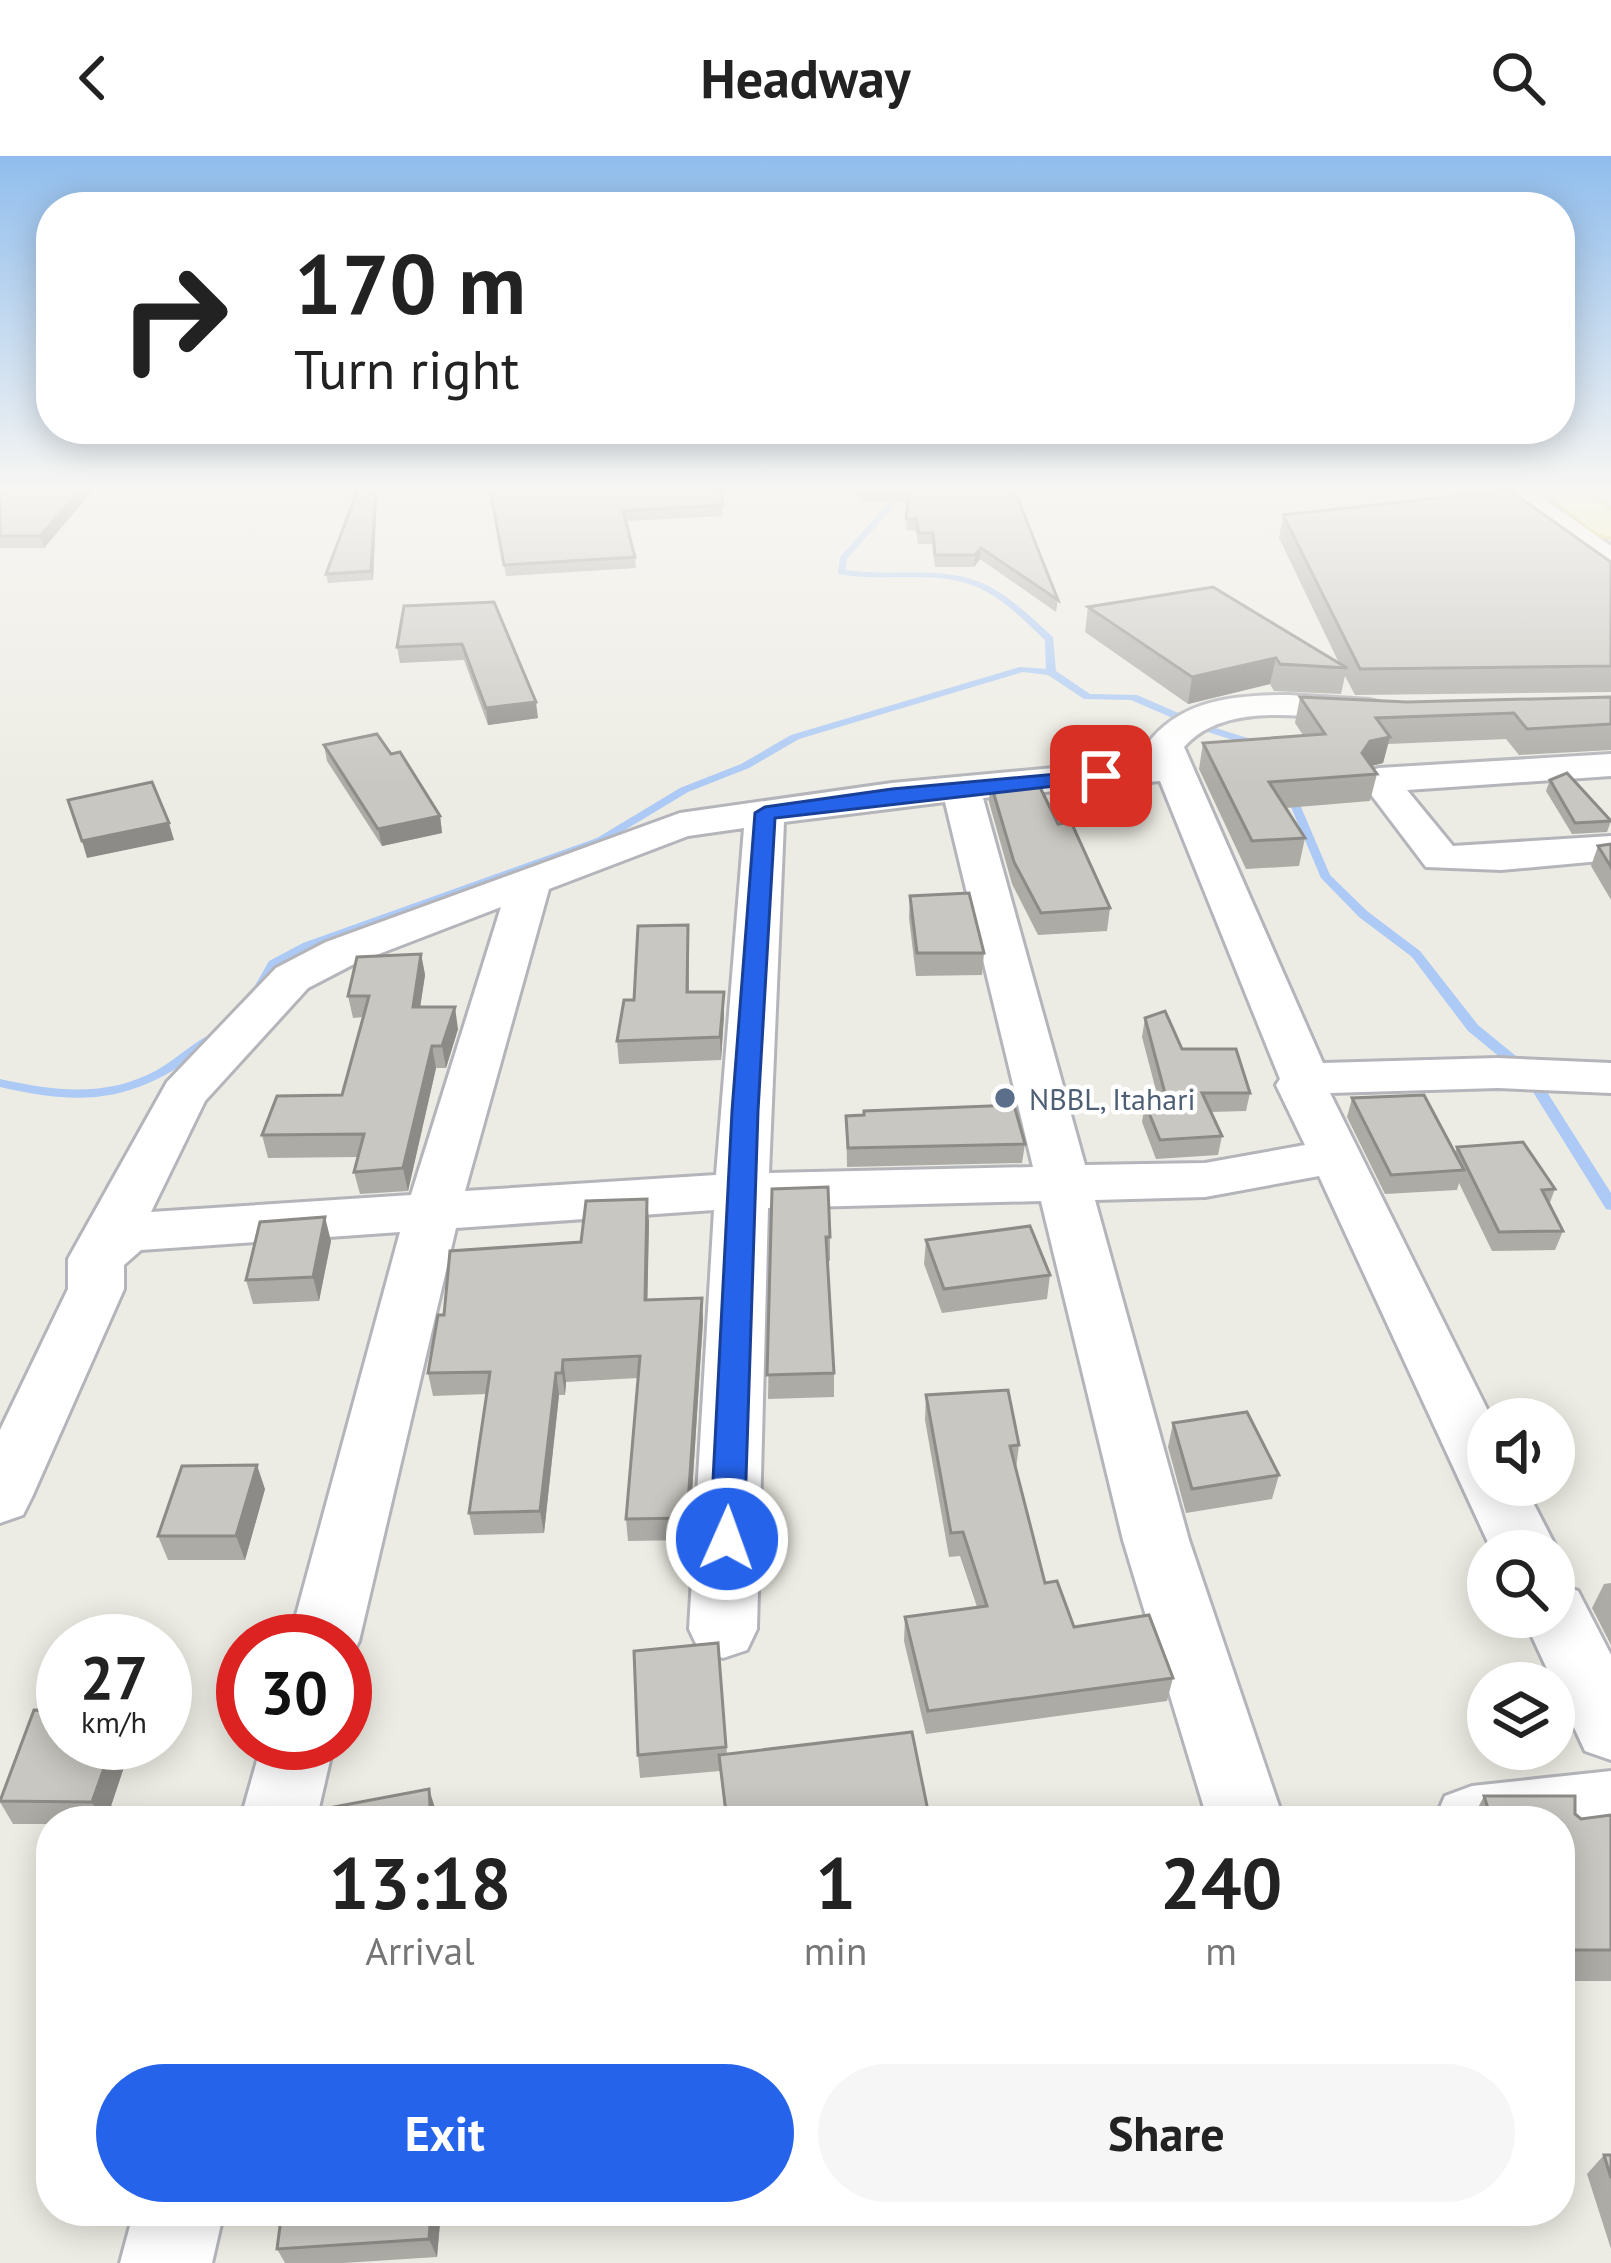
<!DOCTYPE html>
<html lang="en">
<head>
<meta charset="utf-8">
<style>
  body { margin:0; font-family:"PT Sans",sans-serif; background:#f6f6f6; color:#222; height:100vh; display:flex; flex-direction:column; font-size:45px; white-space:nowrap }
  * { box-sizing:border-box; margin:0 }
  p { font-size:39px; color:#767676 }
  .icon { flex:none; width:66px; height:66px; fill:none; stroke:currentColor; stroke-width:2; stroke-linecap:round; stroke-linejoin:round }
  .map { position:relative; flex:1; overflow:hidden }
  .side { position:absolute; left:36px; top:1650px; width:1539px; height:420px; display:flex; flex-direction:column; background:#fff; border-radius:48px; box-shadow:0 6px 30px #0003 }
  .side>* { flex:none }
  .top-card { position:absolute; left:36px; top:36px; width:1539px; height:252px; border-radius:48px; box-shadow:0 6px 30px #0003; background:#fff; color:#222; overflow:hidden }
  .buttons { position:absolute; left:1467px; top:1242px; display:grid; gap:24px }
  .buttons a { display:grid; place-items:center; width:108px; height:108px; border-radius:50%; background:#fff; box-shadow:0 6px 30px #0003; font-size:60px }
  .speed { position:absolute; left:36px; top:1458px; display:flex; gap:24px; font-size:60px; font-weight:700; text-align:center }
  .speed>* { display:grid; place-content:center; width:156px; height:156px; border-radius:50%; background:#fff; box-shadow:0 6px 30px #0003; line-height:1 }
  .speed small { font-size:30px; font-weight:400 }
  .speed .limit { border:18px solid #d22; background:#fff; color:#111 }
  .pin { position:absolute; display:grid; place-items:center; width:102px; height:102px; color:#fff; margin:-51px; border-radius:24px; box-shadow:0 6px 18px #0006 }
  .me { position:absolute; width:132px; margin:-66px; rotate:2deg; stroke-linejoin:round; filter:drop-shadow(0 0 9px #0008) }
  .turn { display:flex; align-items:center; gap:42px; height:252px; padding:0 60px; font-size:54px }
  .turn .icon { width:156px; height:156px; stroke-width:2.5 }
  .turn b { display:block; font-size:84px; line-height:102px }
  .eta { display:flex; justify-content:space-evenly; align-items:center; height:204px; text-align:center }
  .eta b { font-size:72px; font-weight:600; line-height:84px }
  .cta { display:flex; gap:24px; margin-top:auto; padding:24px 60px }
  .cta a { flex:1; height:138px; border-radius:72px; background:#2563eb; color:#fff; font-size:48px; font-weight:600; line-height:138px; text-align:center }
  .cta a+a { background:#f6f6f6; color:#222 }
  header { display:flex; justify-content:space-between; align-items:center; height:156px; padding:0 60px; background:#fff; font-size:54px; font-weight:600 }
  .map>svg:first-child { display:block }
</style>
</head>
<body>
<header><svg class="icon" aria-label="back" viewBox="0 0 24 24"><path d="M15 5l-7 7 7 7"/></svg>Headway<svg class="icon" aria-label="search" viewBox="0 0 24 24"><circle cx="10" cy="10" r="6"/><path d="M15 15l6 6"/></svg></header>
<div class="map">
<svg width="1611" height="2107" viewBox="0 0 1611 2107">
  <rect width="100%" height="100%" fill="#edece4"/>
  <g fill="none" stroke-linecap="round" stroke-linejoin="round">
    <g fill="#accaf5" fill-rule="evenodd">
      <path d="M 901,333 L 909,333 L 847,403 L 846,414 C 889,421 936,410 977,425 C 1007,436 1030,461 1053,481 L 1056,515 L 1090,538 L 1137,539 L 1206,569 L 1267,588 L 1267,592 L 1259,592 L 1198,573 L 1131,544 L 1084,543 L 1048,519 L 1023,516 L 799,583 L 749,612 L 688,636 L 605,686 L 311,793 L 278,810 L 260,843 L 250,843 L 249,840 L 269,805 L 303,787 L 597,682 L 680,632 L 741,608 L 791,579 L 1020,511 L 1046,513 L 1045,484 C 1023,463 999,438 969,428 C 928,415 881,426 838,418 L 840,401 Z"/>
      <path d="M 1290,634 L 1295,637 L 1330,719 L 1367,755 L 1420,795 L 1478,869 L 1533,914 L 1611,1037 L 1611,1054 L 1606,1053 L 1523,920 L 1468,875 L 1412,801 L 1359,761 L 1321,722 L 1285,637 Z"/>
      <path d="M 213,877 L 220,881 L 218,884 C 140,943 95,953 0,931 L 0,923 C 55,935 106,942 157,914 C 177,903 193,886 213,877 Z"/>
    </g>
    <defs>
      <g id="street">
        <path d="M 1497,333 L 1530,333 L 1611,390 L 1611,413 L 1600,411 Z"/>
        <path d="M 1289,539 L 1369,544 L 1382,547 L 1387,555 L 1382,563 L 1369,566 C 1312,562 1226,543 1184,591 L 1323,907 L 1498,902 L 1611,907 L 1611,937 L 1498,932 L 1330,937 L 1492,1263 L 1488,1263 L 1488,1329 L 1524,1329 L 1558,1395 L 1554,1403 L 1554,1395 L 1492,1395 L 1319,1020 L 1205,1041 L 1095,1044 L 1189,1384 L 1284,1665 L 1208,1665 L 1123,1384 L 1041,1045 L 768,1052 L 757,1473 L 747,1494 L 723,1502 L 699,1494 L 689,1473 L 714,1054 L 456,1072 L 359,1485 L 348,1506 L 345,1507 L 345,1485 L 289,1485 L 400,1076 L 141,1094 L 124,1109 L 124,1133 L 32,1341 L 23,1359 L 0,1367 L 0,1274 L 68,1133 L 68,1103 L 167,926 L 276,812 L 326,786 L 680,657 L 892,627 L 1151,603 L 1146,590 C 1179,543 1236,539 1289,539 ZM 1160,625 L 1280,923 L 1276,929 L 1305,989 L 1205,1007 L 1085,1009 L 983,642 ZM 945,646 L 1033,1011 L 769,1017 L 784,666 ZM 744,672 L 716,1019 L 465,1035 L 549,733 L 688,680 ZM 501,751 L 411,1039 L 151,1056 L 205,945 L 308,832 L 358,806 Z"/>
        <path d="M 1611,598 L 1611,620 L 1407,634 L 1453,690 L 1611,680 L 1611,704 L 1501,714 L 1426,711 L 1360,624 L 1365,616 L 1379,612 Z"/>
        <path d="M 1554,1426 L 1578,1435 L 1611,1499 L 1611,1604 L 1585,1595 L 1523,1461 L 1554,1461 Z"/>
        <path d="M 262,1587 L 334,1587 L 316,1665 L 240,1665 Z"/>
        <path d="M 1611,1615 L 1611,1685 L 1560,1691 L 1560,1665 L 1434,1665 L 1445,1640 L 1472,1630 Z"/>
        <path d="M 134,2055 L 224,2055 L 212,2107 L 120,2107 Z"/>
      </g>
      <path id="primary" d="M 1540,333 L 1580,333 L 1611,354 L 1611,381 L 1598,378 Z"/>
    </defs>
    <use href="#street" stroke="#b4b5ba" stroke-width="6"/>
    <use href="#primary" stroke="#e2d269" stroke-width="6"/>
    <use href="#street" fill="#fff" fill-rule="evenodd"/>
    <use href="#primary" fill="#f6f5b0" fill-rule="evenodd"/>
  </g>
  <g fill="#acaba6">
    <path d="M 0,333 L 94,333 L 44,392 L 0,392 Z"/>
    <path d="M 358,333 L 377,333 L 373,424 L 328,427 L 326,418 Z"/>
    <path d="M 453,333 L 721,333 L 723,360 L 626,365 L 635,401 L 636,412 L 506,420 L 490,337 L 454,338 Z"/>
    <path d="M 858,333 L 1014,333 L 1058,444 L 1056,456 L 980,403 L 974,411 L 935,411 L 932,388 L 918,388 L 916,375 L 906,374 L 908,346 L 860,346 Z"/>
    <path d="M 1283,359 L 1611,406 L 1611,536 L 1355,539 L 1345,520 L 1341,538 L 1274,535 L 1270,528 L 1188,548 L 1085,476 L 1088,451 L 1339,507 L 1279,382 Z"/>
    <path d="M 494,446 L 538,562 L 488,569 L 464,504 L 400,507 L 397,491 Z"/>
    <path d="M 1300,541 L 1407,546 L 1611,541 L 1611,594 L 1519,599 L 1506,583 L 1388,588 L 1383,607 L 1371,610 L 1377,618 L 1370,645 L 1286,652 L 1305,682 L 1299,710 L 1246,713 L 1199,613 L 1203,587 L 1303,579 L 1295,567 Z"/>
    <path d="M 324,589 L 391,598 L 440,660 L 442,677 L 382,690 L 327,605 Z"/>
    <path d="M 1550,624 L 1611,665 L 1607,676 L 1572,678 L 1546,635 Z"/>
    <path d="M 990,625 L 1058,668 L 1110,752 L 1107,775 L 1038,779 L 1012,728 L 989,646 Z"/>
    <path d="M 1611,688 L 1611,744 L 1591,710 L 1598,690 Z"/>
    <path d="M 910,740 L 984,797 L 982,819 L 916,820 L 909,762 Z"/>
    <path d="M 689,791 L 689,836 L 724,836 L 724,859 L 721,904 L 619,908 L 617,885 L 634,844 Z"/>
    <path d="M 421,798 L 425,819 L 420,851 L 458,873 L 446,912 L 436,912 L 408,1035 L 360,1038 L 354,1016 L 358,1001 L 268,1002 L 262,979 L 342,939 L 363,861 L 353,862 L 348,840 Z"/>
    <path d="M 1145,862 L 1182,893 L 1250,937 L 1246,955 L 1211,956 L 1222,980 L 1218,999 L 1156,1003 L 1142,966 L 1145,947 L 1159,946 L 1142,881 Z"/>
    <path d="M 1352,942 L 1455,997 L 1457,991 L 1555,1033 L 1549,1049 L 1563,1075 L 1555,1094 L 1492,1095 L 1459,1027 L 1457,1034 L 1385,1038 L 1347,961 Z"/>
    <path d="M 846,960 L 1025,988 L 1022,1007 L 847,1011 Z"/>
    <path d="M 772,1033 L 830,1081 L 830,1105 L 827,1105 L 834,1217 L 834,1241 L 768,1243 Z"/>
    <path d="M 649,1065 L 647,1144 L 703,1164 L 689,1384 L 628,1385 L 626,1363 L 638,1222 L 566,1226 L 565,1239 L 559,1239 L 544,1377 L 474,1379 L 469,1357 L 487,1238 L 433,1240 L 428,1217 L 444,1159 L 581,1086 Z"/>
    <path d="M 926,1084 L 1050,1119 L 1047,1143 L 942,1157 L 924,1108 Z"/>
    <path d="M 331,1085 L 319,1145 L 253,1148 L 246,1124 Z"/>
    <path d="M 926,1239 L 1019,1289 L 1016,1313 L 1045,1427 L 1074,1471 L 1173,1522 L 1167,1545 L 926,1578 L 904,1485 L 905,1461 L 977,1451 L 960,1400 L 949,1401 L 925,1264 Z"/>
    <path d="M 1173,1267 L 1279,1319 L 1272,1343 L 1186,1357 L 1168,1291 Z"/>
    <path d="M 265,1333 L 245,1404 L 168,1404 L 158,1380 Z"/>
    <path d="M 1611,1427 L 1611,1489 L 1592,1452 L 1604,1428 Z"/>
    <path d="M 718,1487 L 727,1598 L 930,1665 L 726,1665 L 720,1615 L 640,1622 L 638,1599 Z"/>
    <path d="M 132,1587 L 106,1665 L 51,1665 L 51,1668 L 13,1668 L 0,1646 L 0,1643 Z"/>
    <path d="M 1484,1640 L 1575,1658 L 1581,1663 L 1611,1659 L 1611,1825 L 1560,1825 L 1560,1665 L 1471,1665 Z"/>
    <path d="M 1604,1999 L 1611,1999 L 1611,2093 L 1587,2018 Z"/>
    <path d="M 441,2055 L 437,2101 L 343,2107 L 285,2107 L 277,2093 Z"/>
  </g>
  <g fill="#8c8b87">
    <path d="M 81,333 L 94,333 L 44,392 L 40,380 Z"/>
    <path d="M 376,333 L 377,333 L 373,424 L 371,415 Z"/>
    <path d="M 981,392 L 980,403 L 974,411 L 975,399 Z"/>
    <path d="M 1276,502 L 1270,528 L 1188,548 L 1192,521 Z"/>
    <path d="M 536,546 L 538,562 L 488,569 L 486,552 Z"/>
    <path d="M 1390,581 L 1383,607 L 1364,612 L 1362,597 L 1370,585 Z"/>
    <path d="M 440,660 L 442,677 L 382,690 L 378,673 Z"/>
    <path d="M 169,667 L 174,684 L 87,702 L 82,685 Z"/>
    <path d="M 421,798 L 425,819 L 417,872 L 413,851 Z"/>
    <path d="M 724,836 L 724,859 L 721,904 L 720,881 Z"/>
    <path d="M 455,851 L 458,873 L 446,912 L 442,890 Z"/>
    <path d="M 432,890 L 436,912 L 408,1035 L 403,1012 Z"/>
    <path d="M 647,1043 L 649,1065 L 647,1166 L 645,1144 Z"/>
    <path d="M 325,1061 L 331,1085 L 319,1145 L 313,1121 Z"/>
    <path d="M 702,1142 L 703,1164 L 689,1384 L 687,1362 Z"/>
    <path d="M 563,1204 L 566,1226 L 565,1239 L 562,1217 Z"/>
    <path d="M 556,1217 L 559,1239 L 544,1377 L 540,1355 Z"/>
    <path d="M 257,1309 L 265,1333 L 245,1404 L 236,1380 Z"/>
    <path d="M 113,1587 L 132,1587 L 106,1665 L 103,1665 L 92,1646 Z"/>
    <path d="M 429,1633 L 436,1655 L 436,1665 L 431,1665 Z"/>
    <path d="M 431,2055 L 441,2055 L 437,2101 L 429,2083 Z"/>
  </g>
  <g fill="#c8c7c1" stroke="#8c8b87" stroke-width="3">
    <path d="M 0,333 L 81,333 L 40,380 L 0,380 Z"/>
    <path d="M 358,333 L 376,333 L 371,415 L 326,418 Z"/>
    <path d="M 490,333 L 721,333 L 723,349 L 623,355 L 635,401 L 504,409 Z"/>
    <path d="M 860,333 L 1014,333 L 1058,444 L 981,392 L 975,399 L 935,399 L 933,377 L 919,377 L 916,363 L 906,363 L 909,335 L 860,335 Z"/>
    <path d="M 1509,334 L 1611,406 L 1611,510 L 1360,513 L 1283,359 Z"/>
    <path d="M 1213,431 L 1347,512 L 1280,508 L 1276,502 L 1192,521 L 1088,451 Z"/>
    <path d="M 494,446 L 536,546 L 486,552 L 462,488 L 397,491 L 404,450 Z"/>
    <path d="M 1300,541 L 1407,546 L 1611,541 L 1611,568 L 1527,573 L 1514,557 L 1376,562 L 1390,581 L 1370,585 L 1362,597 L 1377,618 L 1269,626 L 1305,682 L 1252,685 L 1203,587 L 1325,578 Z"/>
    <path d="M 377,578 L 391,598 L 400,596 L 440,660 L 378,673 L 324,589 Z"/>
    <path d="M 1567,617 L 1611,665 L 1575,667 L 1550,624 Z"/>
    <path d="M 1035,621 L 1058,668 L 1071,666 L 1110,752 L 1041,757 L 1014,706 L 990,625 Z"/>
    <path d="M 152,626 L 169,667 L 82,685 L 68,644 Z"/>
    <path d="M 1611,688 L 1611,711 L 1598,690 Z"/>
    <path d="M 969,737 L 984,797 L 917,797 L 910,740 Z"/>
    <path d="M 688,769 L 687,836 L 724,836 L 720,881 L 617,885 L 624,844 L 634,844 L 638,770 Z"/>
    <path d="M 421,798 L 413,851 L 455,851 L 442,890 L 432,890 L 403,1012 L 354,1016 L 364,978 L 262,979 L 277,940 L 342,939 L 369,840 L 348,840 L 357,801 Z"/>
    <path d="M 1165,855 L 1182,893 L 1236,893 L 1250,937 L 1202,937 L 1222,980 L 1160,984 L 1145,947 L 1167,945 L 1145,862 Z"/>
    <path d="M 1424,939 L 1464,1014 L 1391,1019 L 1352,942 Z"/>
    <path d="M 1014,949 L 1025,988 L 848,992 L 846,960 L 864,959 L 864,955 Z"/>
    <path d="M 1523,986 L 1555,1033 L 1542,1034 L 1563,1075 L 1499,1076 L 1457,991 Z"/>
    <path d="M 828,1031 L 830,1081 L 826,1081 L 834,1217 L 767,1219 L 772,1033 Z"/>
    <path d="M 647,1043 L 645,1144 L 702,1142 L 687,1362 L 626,1363 L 640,1200 L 563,1204 L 562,1217 L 556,1217 L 540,1355 L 469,1357 L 490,1216 L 428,1217 L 438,1159 L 444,1159 L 450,1095 L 581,1086 L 586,1045 Z"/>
    <path d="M 325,1061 L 313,1121 L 246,1124 L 260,1066 Z"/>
    <path d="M 1030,1070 L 1050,1119 L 944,1133 L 926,1084 Z"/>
    <path d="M 1008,1234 L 1019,1289 L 1010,1290 L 1045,1427 L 1057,1425 L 1074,1471 L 1149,1459 L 1173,1522 L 928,1555 L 905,1461 L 987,1450 L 963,1376 L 951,1377 L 926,1239 Z"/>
    <path d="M 1247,1256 L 1279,1319 L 1192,1333 L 1173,1267 Z"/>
    <path d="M 257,1309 L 236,1380 L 158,1380 L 182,1310 Z"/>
    <path d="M 718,1487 L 726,1591 L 638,1599 L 634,1495 Z"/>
    <path d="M 34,1554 L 63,1555 L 63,1587 L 113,1587 L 92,1646 L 0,1645 Z"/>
    <path d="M 912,1576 L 930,1665 L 727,1665 L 719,1599 Z"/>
    <path d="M 429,1633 L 431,1665 L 302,1665 L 302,1657 Z"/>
    <path d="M 1484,1640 L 1575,1640 L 1575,1658 L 1581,1663 L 1611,1659 L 1611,1794 L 1560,1794 L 1560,1665 L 1492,1665 Z"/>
    <path d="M 1604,1999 L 1611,1999 L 1611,2022 Z"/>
    <path d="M 282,2055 L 431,2055 L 429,2083 L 277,2093 Z"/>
  </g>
  <linearGradient id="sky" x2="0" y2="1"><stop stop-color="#90bded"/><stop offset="0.53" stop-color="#f7f6f3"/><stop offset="1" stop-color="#f7f6f3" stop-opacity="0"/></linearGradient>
  <rect width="1611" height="628" fill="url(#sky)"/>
  <path fill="#2563eb" stroke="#184099" stroke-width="3" d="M 1101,614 L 1108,616 L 1108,624 L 775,662 L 758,955 L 744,1383 L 739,1393 L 727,1397 L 715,1393 L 710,1383 L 732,955 L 755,657 L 765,651 L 892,633 Z"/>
  <circle fill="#5c6f8a" stroke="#fff" stroke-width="4.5" cx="1005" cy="942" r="12"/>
  <g text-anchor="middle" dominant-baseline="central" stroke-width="9" stroke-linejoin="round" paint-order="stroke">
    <g font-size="30" fill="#4e5e75" stroke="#fff" text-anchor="start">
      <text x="1029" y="942">NBBL, Itahari</text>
    </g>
  </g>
</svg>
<div class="buttons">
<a><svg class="icon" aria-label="sound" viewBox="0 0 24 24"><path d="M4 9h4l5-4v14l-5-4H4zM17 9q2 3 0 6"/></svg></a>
<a><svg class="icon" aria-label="search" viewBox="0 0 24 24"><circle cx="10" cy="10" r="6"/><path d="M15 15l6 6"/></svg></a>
<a><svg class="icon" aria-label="layers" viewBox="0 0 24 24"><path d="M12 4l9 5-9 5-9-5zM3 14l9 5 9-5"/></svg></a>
</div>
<div class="speed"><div>27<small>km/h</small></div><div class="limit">30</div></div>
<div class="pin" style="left:1101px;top:620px;background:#d93025"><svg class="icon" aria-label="arrive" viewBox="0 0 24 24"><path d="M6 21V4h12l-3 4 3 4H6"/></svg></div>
<svg class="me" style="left:727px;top:1383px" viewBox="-20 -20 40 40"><circle r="17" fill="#2563eb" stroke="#fff" stroke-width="3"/><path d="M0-11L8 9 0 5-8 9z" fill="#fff"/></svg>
<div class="top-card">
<div class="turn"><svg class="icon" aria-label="right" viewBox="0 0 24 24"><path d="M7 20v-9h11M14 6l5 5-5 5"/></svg><div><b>170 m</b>Turn right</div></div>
</div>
<section class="side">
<div class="eta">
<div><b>13:18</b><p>Arrival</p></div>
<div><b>1</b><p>min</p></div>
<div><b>240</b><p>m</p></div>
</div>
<div class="cta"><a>Exit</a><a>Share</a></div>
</section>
</div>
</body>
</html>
